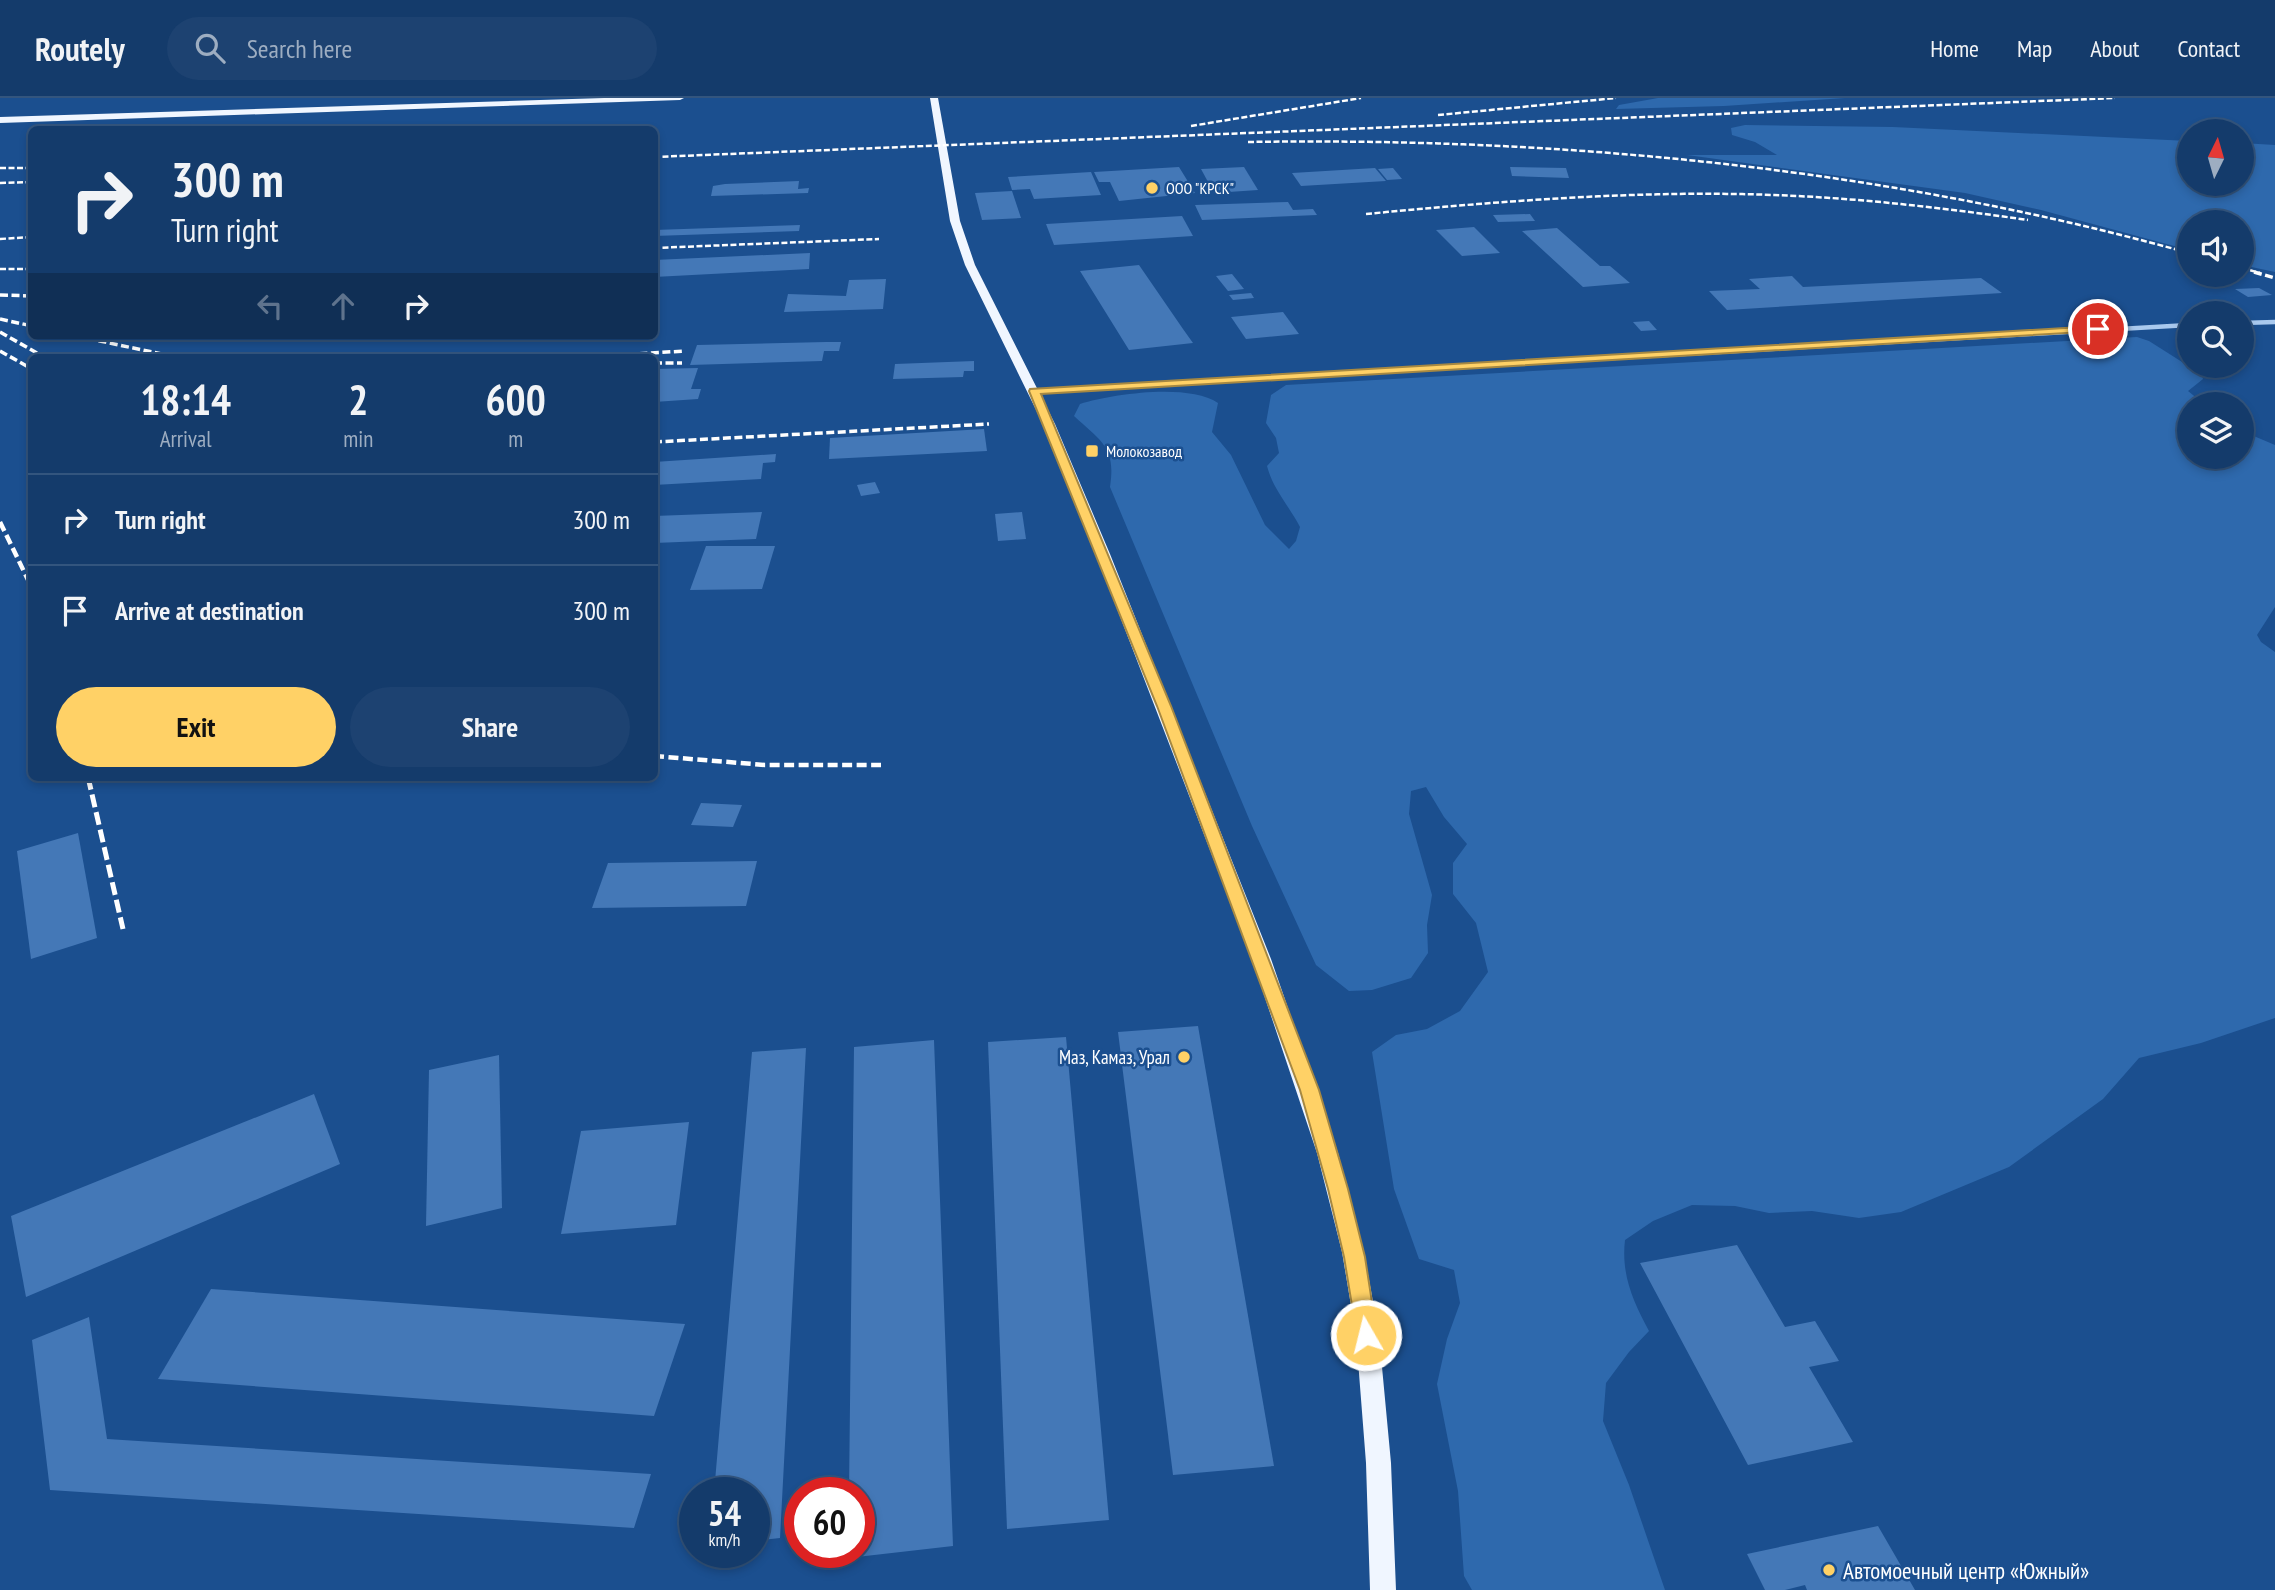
<!DOCTYPE html>
<html lang="en">
<head>
<meta charset="utf-8">
<style>
  body { margin:0; font-family:"PT Sans Narrow",sans-serif; background:#1d4271; color:#f1f3f6; height:100vh; display:flex; flex-direction:column; font-size:26px; white-space:nowrap }
  * { box-sizing:border-box; margin:0 }
  p { font-size:23px; color:#9dadc1 }
  .icon { flex:none; width:38px; height:38px; fill:none; stroke:currentColor; stroke-width:2; stroke-linecap:round; stroke-linejoin:round }
  .map { position:relative; flex:1; overflow:hidden }
  .panel { position:absolute; left:28px; top:256px; width:630px; height:427px; display:flex; flex-direction:column; background:#143b6b; border-radius:10px; box-shadow:0 4px 10px #0003,0 0 0 2px #33557e }
  .panel>* { flex:none }
  .hud { position:absolute; left:28px; top:28px; width:630px; height:214px; border-radius:10px; box-shadow:0 4px 10px #0003,0 0 0 2px #33557e; background:#143b6b; color:#f1f3f6; overflow:hidden }
  .needle { width:46px; rotate:5deg }
  .controls { position:absolute; left:2177px; top:21px; display:grid; gap:14px }
  .controls a { display:grid; place-items:center; width:77px; height:77px; border-radius:50%; background:#143b6b; box-shadow:0 4px 10px #0003,0 0 0 2px #33557e; font-size:35px }
  .speed { position:absolute; left:679px; top:1379px; display:flex; gap:14px; font-size:35px; font-weight:700; text-align:center }
  .speed>* { display:grid; place-content:center; width:91px; height:91px; border-radius:50%; background:#143b6b; box-shadow:0 4px 10px #0003,0 0 0 2px #33557e; line-height:1 }
  .speed small { font-size:18px; font-weight:400 }
  .speed .limit { border:10px solid #d22; background:#fff; color:#111 }
  .pin { position:absolute; display:grid; place-items:center; width:60px; height:60px; color:#fff; margin:-30px; border:4px solid #fff; border-radius:50%; box-shadow:0 2px 7px #0007 }
  .me { position:absolute; width:77px; margin:-38px; rotate:352deg; stroke-linejoin:round; filter:drop-shadow(0 0 5px #0008) }
  .turn { display:flex; align-items:center; gap:24px; height:147px; padding:0 28px; font-size:32px }
  .turn .icon { width:91px; height:91px; stroke-width:2.5 }
  .turn b { display:block; font-size:49px; line-height:60px }
  .lanes { display:flex; align-items:center; height:66px; padding:0 28px; background:#0003; justify-content:center; gap:35px; direction:ltr }
  .lanes .off { opacity:.35 }
  .eta { display:flex; justify-content:space-evenly; align-items:center; height:119px; text-align:center }
  .eta b { font-size:42px; font-weight:700; line-height:49px }
  .button { display:flex; gap:14px; margin-top:auto; padding:14px 28px }
  .button a { flex:1; height:80px; border-radius:42px; background:#ffd166; color:#111; font-size:28px; font-weight:700; line-height:80px; text-align:center }
  .button a+a { background:#1d4271; color:#f1f3f6 }
  ul { padding:0; list-style:none }
  li { display:flex; align-items:center; gap:21px; height:91px; padding:0 28px; border-top:2px solid #33557e }
  li div { flex:1 }
  li b { display:block; font-size:26px }
  li em { font-style:normal }
  header { display:flex; align-items:center; gap:42px; box-sizing:border-box; height:98px; padding:0 35px; background:#143b6b; border-bottom:2px solid #33557e }
  header strong { font-size:33px }
  nav { display:flex; gap:38px; margin-inline-start:auto; font-size:24px }
  .search { width:490px; height:63px; background:#1d4271; display:flex; align-items:center; gap:18px; box-sizing:border-box; padding:0 24px; border-radius:38px; color:#9dadc1; font-size:26px }
  .map>svg:first-child { display:block }
</style>
</head>
<body>
<header>
<strong>Routely</strong>
<div class="search"><svg class="icon" aria-label="search" viewBox="0 0 24 24"><circle cx="10" cy="10" r="6"/><path d="M15 15l6 6"/></svg>Search here</div>
<nav><a>Home</a><a>Map</a><a>About</a><a>Contact</a></nav>
</header>
<div class="map">
<svg width="2275" height="1492" viewBox="0 0 2275 1492">
  <rect width="100%" height="100%" fill="#1b4f8f"/>
  <g fill="#2e69ad">
    <path d="M 1658,0 L 1845,0 L 1724,8 L 1616,11 L 1619,7 Z"/>
    <path d="M 1745,27 L 1893,29 L 2189,43 L 2189,86 L 2242,86 L 2242,45 L 2275,47 L 2275,174 L 2242,167 L 2242,124 L 2189,124 L 2189,152 L 2041,112 L 1965,95 L 1687,57 L 1777,57 L 1755,44 L 1732,37 L 1731,30 Z"/>
    <path d="M 2137,239 L 2149,243 L 2201,276 L 2203,281 L 2188,293 L 2204,306 L 2189,306 L 2189,359 L 2242,359 L 2242,333 L 2275,347 L 2275,509 L 2257,537 L 2261,544 L 2275,554 L 2275,920 L 2201,945 L 2139,960 L 2103,1001 L 2009,1069 L 1901,1114 L 1859,1120 L 1812,1113 L 1769,1115 L 1735,1108 L 1692,1107 L 1653,1123 L 1625,1142 C 1621,1177 1633,1203 1649,1233 L 1629,1254 L 1606,1285 L 1603,1323 L 1629,1387 L 1665,1492 L 1472,1492 L 1464,1478 L 1458,1393 L 1437,1286 L 1447,1241 L 1460,1205 L 1454,1172 L 1419,1161 L 1394,1091 L 1372,954 L 1396,937 L 1427,931 L 1460,913 L 1488,874 L 1476,825 L 1453,796 L 1453,765 L 1467,746 L 1444,719 L 1426,689 L 1411,693 L 1409,716 L 1432,797 L 1427,827 L 1428,855 L 1411,880 L 1372,892 L 1349,893 L 1316,867 L 1252,728 L 1110,389 C 1116,349 1102,344 1074,318 L 1080,306 C 1113,296 1188,285 1218,305 L 1212,334 L 1231,357 L 1265,427 L 1289,451 L 1296,443 L 1300,429 C 1289,408 1273,391 1267,368 L 1279,355 L 1276,340 L 1266,325 L 1271,297 L 1286,287 Z"/>
  </g>
  <g fill="#4478b7">
    <path d="M 1179,69 L 1195,95 L 1119,103 L 1110,84 L 1099,84 L 1094,74 Z"/>
    <path d="M 1244,69 L 1258,92 L 1214,95 L 1201,71 Z"/>
    <path d="M 1510,69 L 1566,70 L 1569,80 L 1512,78 Z"/>
    <path d="M 1375,70 L 1386,83 L 1301,88 L 1292,75 Z"/>
    <path d="M 1393,70 L 1402,81 L 1387,82 L 1378,71 Z"/>
    <path d="M 1091,74 L 1101,97 L 1034,101 L 1030,91 L 1012,92 L 1008,79 Z"/>
    <path d="M 799,83 L 798,91 L 809,90 L 808,95 L 711,98 L 713,88 L 725,86 Z"/>
    <path d="M 1012,93 L 1021,120 L 982,122 L 975,95 Z"/>
    <path d="M 1288,104 L 1293,112 L 1313,111 L 1317,117 L 1202,122 L 1195,107 Z"/>
    <path d="M 1530,116 L 1535,123 L 1498,124 L 1493,117 Z"/>
    <path d="M 1182,118 L 1193,138 L 1054,147 L 1046,126 Z"/>
    <path d="M 800,127 L 799,133 L 654,138 L 654,132 Z"/>
    <path d="M 1474,129 L 1500,155 L 1462,158 L 1436,132 Z"/>
    <path d="M 1557,130 L 1600,168 L 1610,168 L 1630,185 L 1583,189 L 1522,133 Z"/>
    <path d="M 810,155 L 809,171 L 654,179 L 654,162 Z"/>
    <path d="M 1139,167 L 1183,231 L 1193,245 L 1129,252 L 1080,173 Z"/>
    <path d="M 1232,176 L 1244,191 L 1228,193 L 1216,178 Z"/>
    <path d="M 1792,178 L 1803,189 L 1981,180 L 2002,195 L 1727,212 L 1709,193 L 1760,191 L 1749,181 Z"/>
    <path d="M 886,181 L 883,211 L 784,214 L 788,196 L 846,198 L 849,182 Z"/>
    <path d="M 2259,190 L 2272,197 L 2248,199 L 2235,191 Z"/>
    <path d="M 1251,195 L 1254,200 L 1233,202 L 1229,197 Z"/>
    <path d="M 1283,214 L 1299,236 L 1246,241 L 1231,219 Z"/>
    <path d="M 1649,223 L 1657,232 L 1641,233 L 1633,224 Z"/>
    <path d="M 826,244 L 841,244 L 839,253 L 824,253 L 822,263 L 690,267 L 697,247 Z"/>
    <path d="M 974,263 L 974,273 L 964,273 L 963,279 L 893,281 L 895,266 Z"/>
    <path d="M 698,270 L 691,291 L 701,291 L 698,301 L 654,304 L 654,271 Z"/>
    <path d="M 984,331 L 987,353 L 829,361 L 830,340 Z"/>
    <path d="M 776,356 L 775,364 L 763,365 L 761,381 L 654,387 L 654,364 Z"/>
    <path d="M 875,384 L 880,395 L 861,398 L 857,387 Z"/>
    <path d="M 762,414 L 756,441 L 654,445 L 654,418 Z"/>
    <path d="M 1022,414 L 1026,441 L 998,443 L 995,416 Z"/>
    <path d="M 706,448 L 775,448 L 762,491 L 690,492 Z"/>
    <path d="M 701,705 L 742,707 L 733,729 L 691,727 Z"/>
    <path d="M 78,735 L 97,840 L 31,861 L 17,753 Z"/>
    <path d="M 757,763 L 746,808 L 592,810 L 608,765 Z"/>
    <path d="M 1198,928 L 1274,1368 L 1173,1377 L 1118,934 Z"/>
    <path d="M 1066,939 L 1109,1422 L 1007,1431 L 988,944 Z"/>
    <path d="M 934,942 L 953,1448 L 848,1460 L 849,1454 L 859,1454 L 859,1395 L 849,1395 L 854,949 Z"/>
    <path d="M 806,950 L 780,1440 L 754,1443 L 754,1395 L 714,1395 L 752,954 Z"/>
    <path d="M 499,957 L 502,1110 L 426,1128 L 429,972 Z"/>
    <path d="M 314,996 L 340,1066 L 26,1199 L 11,1118 Z"/>
    <path d="M 689,1024 L 676,1127 L 561,1136 L 581,1033 Z"/>
    <path d="M 1737,1147 L 1785,1229 L 1815,1223 L 1839,1263 L 1809,1269 L 1853,1344 L 1748,1367 L 1640,1165 Z"/>
    <path d="M 211,1191 L 685,1226 L 654,1318 L 158,1281 Z"/>
    <path d="M 89,1219 L 107,1341 L 651,1376 L 634,1430 L 50,1392 L 32,1242 Z"/>
    <path d="M 1878,1428 L 1915,1492 L 1807,1492 L 1805,1487 L 1785,1492 L 1765,1492 L 1747,1456 Z"/>
  </g>
  <g fill="none" stroke-linecap="round" stroke-linejoin="round">
    <g stroke="#a9c9ee" stroke-width="4.5">
      <path d="M 2242,225 L 2275,224"/>
      <path d="M 1034,293 L 2189,227"/>
    </g>
    <g fill="#f0f6ff" fill-rule="evenodd">
      <path d="M 604,0 L 684,0 L 680,2 L 0,25 L 0,19 Z"/>
      <path d="M 930,0 L 938,0 L 960,123 L 975,167 L 1055,326 L 1110,456 L 1271,861 L 1338,1055 L 1364,1154 L 1379,1237 L 1391,1365 L 1396,1492 L 1370,1492 L 1366,1365 L 1356,1237 L 1342,1154 L 1317,1055 L 1252,861 L 1096,456 L 1043,326 L 965,167 L 950,123 Z"/>
    </g>
    <g stroke="#fff" stroke-width="2.5" stroke-dasharray="6 2.5" stroke-linecap="butt">
      <path d="M 1438,17 L 1616,0"/>
      <path d="M 1191,28 L 1361,0"/>
      <path d="M 1248,44 C 1564,39 1884,70 2189,155"/>
      <path d="M 654,59 L 2115,0"/>
      <path d="M 0,70 L 32,70"/>
      <path d="M 0,85 L 32,84"/>
      <path d="M 1366,116 C 1502,103 1638,92 1774,97 C 1859,100 1944,110 2028,122"/>
      <path d="M 0,141 L 32,139"/>
      <path d="M 654,150 L 879,141"/>
      <path d="M 2242,170 L 2260,175"/>
      <path d="M 0,171 L 32,171"/>
    </g>
    <g stroke="#fff" stroke-width="3.5" stroke-dasharray="8 3.5" stroke-linecap="butt">
      <path d="M 2254,174 L 2275,180"/>
      <path d="M 0,197 L 32,198"/>
      <path d="M 0,221 L 32,228"/>
      <path d="M 0,234 L 44,259"/>
      <path d="M 76,238 L 176,259"/>
      <path d="M 0,253 L 32,271"/>
      <path d="M 582,259 L 685,253"/>
      <path d="M 654,265 L 682,265"/>
      <path d="M 654,344 L 989,326"/>
    </g>
    <g stroke="#fff" stroke-width="4.5" stroke-dasharray="10 4.5" stroke-linecap="butt">
      <path d="M 0,424 L 32,490"/>
      <path d="M 654,658 L 765,667 L 881,667"/>
    </g>
    <path stroke="#fff" stroke-width="5" stroke-dasharray="13 5" stroke-linecap="butt" d="M 88,679 L 123,831"/>
  </g>
  <path fill="#ffd166" stroke="#a68842" stroke-width="2" d="M 2098,228 L 2101,229 L 2101,233 L 1041,296 L 1171,608 L 1319,992 L 1348,1091 L 1365,1159 L 1377,1237 L 1374,1244 L 1366,1247 L 1358,1244 L 1344,1159 L 1328,1091 L 1300,992 L 1157,608 L 1029,293 L 1030,291 Z"/>
  <g fill="#ffd166" stroke="#1b4f8f" stroke-width="2.5">
    <circle cx="1152" cy="90" r="7"/>
    <rect x="1085" y="346" width="14" height="14" rx="3.5"/>
    <circle cx="1184" cy="959" r="7"/>
    <circle cx="1829" cy="1472" r="7"/>
  </g>
  <g text-anchor="middle" dominant-baseline="central" stroke-width="5" stroke-linejoin="round" paint-order="stroke">
    <g font-size="16" fill="#fff" stroke="#1b4f8f" text-anchor="start">
      <text x="1166" y="90">ООО "КРСК"</text>
      <text x="1106" y="353">Молокозавод</text>
    </g>
    <g font-size="19" fill="#fff" stroke="#1b4f8f" text-anchor="end">
      <text x="1170" y="959">Маз, Камаз, Урал</text>
    </g>
    <g font-size="23" fill="#fff" stroke="#1b4f8f" text-anchor="start">
      <text x="1843" y="1472">Автомоечный центр «Южный»</text>
    </g>
  </g>
</svg>
<div class="controls">
<a><svg class="needle" viewBox="-14 -14 28 28"><path d="M0-13l5 13h-10z" fill="#e53935"/><path d="M0 13l5-13h-10z" fill="#9dadc1"/></svg></a>
<a><svg class="icon" aria-label="sound" viewBox="0 0 24 24"><path d="M4 9h4l5-4v14l-5-4H4zM17 9q2 3 0 6"/></svg></a>
<a><svg class="icon" aria-label="search" viewBox="0 0 24 24"><circle cx="10" cy="10" r="6"/><path d="M15 15l6 6"/></svg></a>
<a><svg class="icon" aria-label="layers" viewBox="0 0 24 24"><path d="M12 4l9 5-9 5-9-5zM3 14l9 5 9-5"/></svg></a>
</div>
<div class="speed"><div>54<small>km/h</small></div><div class="limit">60</div></div>
<div class="pin" style="left:2098px;top:231px;background:#d93025"><svg class="icon" aria-label="arrive" viewBox="0 0 24 24"><path d="M6 21V4h12l-3 4 3 4H6"/></svg></div>
<svg class="me" style="left:1366px;top:1237px" viewBox="-20 -20 40 40"><circle r="17" fill="#ffd166" stroke="#fff" stroke-width="3"/><path d="M0-11L8 9 0 5-8 9z" fill="#fff"/></svg>
<div class="hud">
<div class="turn"><svg class="icon" aria-label="right" viewBox="0 0 24 24"><path d="M7 20v-9h11M14 6l5 5-5 5"/></svg><div><b>300 m</b>Turn right</div></div>
<div class="lanes"><svg class="icon off" aria-label="left" viewBox="0 0 24 24"><path d="M17 20v-9H6M10 6l-5 5 5 5"/></svg><svg class="icon off" aria-label="ahead" viewBox="0 0 24 24"><path d="M12 20V5M6 11l6-6 6 6"/></svg><svg class="icon" aria-label="right" viewBox="0 0 24 24"><path d="M7 20v-9h11M14 6l5 5-5 5"/></svg></div>
</div>
<section class="panel">
<div class="eta">
<div><b>18:14</b><p>Arrival</p></div>
<div><b>2</b><p>min</p></div>
<div><b>600</b><p>m</p></div>
</div>
<ul>
<li><svg class="icon" aria-label="right" viewBox="0 0 24 24"><path d="M7 20v-9h11M14 6l5 5-5 5"/></svg><div><b>Turn right</b></div><em>300 m</em></li>
<li><svg class="icon" aria-label="arrive" viewBox="0 0 24 24"><path d="M6 21V4h12l-3 4 3 4H6"/></svg><div><b>Arrive at destination</b></div><em>300 m</em></li>
</ul>
<div class="button"><a>Exit</a><a>Share</a></div>
</section>
</div>
</body>
</html>
